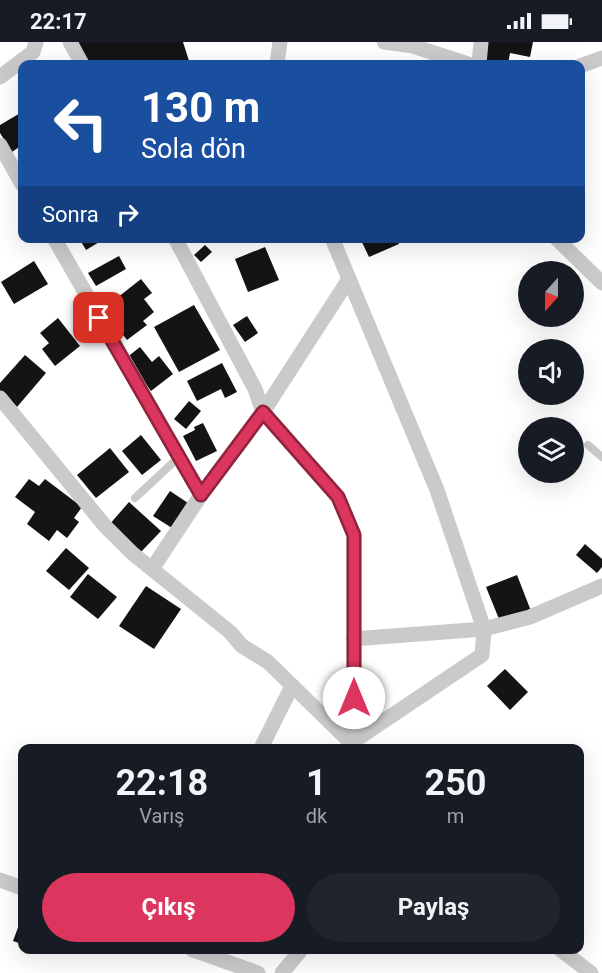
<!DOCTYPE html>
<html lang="tr">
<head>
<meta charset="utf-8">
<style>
  body { margin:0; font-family:Roboto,sans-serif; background:#20242c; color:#f1f3f6; height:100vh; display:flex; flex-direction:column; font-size:22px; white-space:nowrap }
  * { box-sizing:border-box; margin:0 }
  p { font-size:20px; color:#9ea1a6 }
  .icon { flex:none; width:33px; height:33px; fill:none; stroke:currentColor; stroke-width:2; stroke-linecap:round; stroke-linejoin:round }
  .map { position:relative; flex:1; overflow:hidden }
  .sheet { position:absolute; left:18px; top:702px; width:566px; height:210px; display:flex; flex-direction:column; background:#171b24; border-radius:12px; box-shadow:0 6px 24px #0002 }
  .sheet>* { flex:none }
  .top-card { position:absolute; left:18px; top:18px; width:567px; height:183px; border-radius:12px; box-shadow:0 6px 24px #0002; background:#1a4fa0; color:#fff; overflow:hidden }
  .needle { width:39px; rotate:201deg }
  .tools { position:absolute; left:518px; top:219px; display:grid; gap:12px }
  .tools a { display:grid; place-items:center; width:66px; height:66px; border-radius:50%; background:#171b24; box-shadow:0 6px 24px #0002; font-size:30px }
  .pin { position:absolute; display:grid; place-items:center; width:51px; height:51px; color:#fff; margin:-26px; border-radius:12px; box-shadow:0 3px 9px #0006 }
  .me { position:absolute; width:66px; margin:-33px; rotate:0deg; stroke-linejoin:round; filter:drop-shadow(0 0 4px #0008) }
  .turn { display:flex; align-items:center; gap:21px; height:126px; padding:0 24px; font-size:27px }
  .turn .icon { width:78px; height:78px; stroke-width:2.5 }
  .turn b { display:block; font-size:42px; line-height:51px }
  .then { display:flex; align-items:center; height:57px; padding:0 24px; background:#0003; gap:12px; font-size:22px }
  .eta { display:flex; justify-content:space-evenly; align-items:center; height:102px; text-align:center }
  .eta b { font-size:36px; font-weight:700; line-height:42px }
  .button { display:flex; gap:12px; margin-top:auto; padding:12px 24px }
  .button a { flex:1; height:69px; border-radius:36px; background:#dd365e; color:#fff; font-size:24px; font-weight:700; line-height:69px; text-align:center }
  .button a+a { background:#20242c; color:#f1f3f6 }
  .status { display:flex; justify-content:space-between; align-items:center; height:42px; padding:0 30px; background:#171b24; direction:ltr }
  .status svg { height:16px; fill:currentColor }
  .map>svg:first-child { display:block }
</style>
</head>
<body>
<div class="status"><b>22:17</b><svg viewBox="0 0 49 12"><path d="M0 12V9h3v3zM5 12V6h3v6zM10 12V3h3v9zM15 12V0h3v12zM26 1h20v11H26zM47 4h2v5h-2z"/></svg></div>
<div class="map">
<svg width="602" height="931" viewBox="0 0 602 931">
  <rect width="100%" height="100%" fill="#fff"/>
  <g fill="#141414">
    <path d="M 79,0 L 183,0 L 190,22 L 89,22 L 76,1 Z"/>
    <path d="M 484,0 L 533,0 L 530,15 L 510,11 L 508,22 L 480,17 Z"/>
    <path d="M 22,70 L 22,103 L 12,110 L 0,91 L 0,83 Z"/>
    <path d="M 79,196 L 106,196 L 86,208 Z"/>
    <path d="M 360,196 L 397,196 L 399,202 L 369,215 Z"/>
    <path d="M 205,203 L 212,210 L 201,220 L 194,213 Z"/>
    <path d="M 265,205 L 279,238 L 248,250 L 235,217 Z"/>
    <path d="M 119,214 L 126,227 L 96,244 L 88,231 Z"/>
    <path d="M 34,219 L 48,242 L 14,262 L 1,240 Z"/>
    <path d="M 141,237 L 152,251 L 144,257 L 154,270 L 143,279 L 147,283 L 127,298 L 103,267 Z"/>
    <path d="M 194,263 L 220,308 L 179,330 L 154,285 Z"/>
    <path d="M 247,274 L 258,291 L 245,300 L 233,283 Z"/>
    <path d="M 58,276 L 80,304 L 55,324 L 42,307 L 49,301 L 40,291 Z"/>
    <path d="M 140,305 L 152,320 L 159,314 L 173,332 L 151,349 L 126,316 Z"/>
    <path d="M 25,313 L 46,331 L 17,365 L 0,350 L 0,341 Z"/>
    <path d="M 222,321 L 237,350 L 225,356 L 221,347 L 197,359 L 187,339 Z"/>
    <path d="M 189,359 L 201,369 L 186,387 L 174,377 Z"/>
    <path d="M 203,381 L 217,409 L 196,419 L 183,394 L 195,388 L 194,385 Z"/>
    <path d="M 141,393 L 161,418 L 142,433 L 122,409 Z"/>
    <path d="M 110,406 L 129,430 L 96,456 L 77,433 Z"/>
    <path d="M 29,437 L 39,444 L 45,437 L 82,465 L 74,476 L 79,480 L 67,496 L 57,488 L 49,499 L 27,482 L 35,470 L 15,455 Z"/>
    <path d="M 170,449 L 188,461 L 172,486 L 153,474 Z"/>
    <path d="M 129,460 L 161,489 L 140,511 L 109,483 Z"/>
    <path d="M 585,502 L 602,517 L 602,525 L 597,531 L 576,513 Z"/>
    <path d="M 66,506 L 89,526 L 69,548 L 46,529 Z"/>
    <path d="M 88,532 L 117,555 L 98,577 L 70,555 Z"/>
    <path d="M 517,533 L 531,569 L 501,582 L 486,545 Z"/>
    <path d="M 146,544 L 181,567 L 154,607 L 119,584 Z"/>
    <path d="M 505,627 L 528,650 L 510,668 L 487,644 Z"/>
    <path d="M 19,883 L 22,884 L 22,902 L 13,899 Z"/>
  </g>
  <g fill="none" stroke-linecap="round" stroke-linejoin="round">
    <g stroke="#cacaca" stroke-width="8">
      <path d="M 588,403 L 602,415"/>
      <path d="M 135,456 L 179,415"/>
    </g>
    <g stroke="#cacaca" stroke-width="15">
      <path d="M 70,0 L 82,22"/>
      <path d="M 384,0 L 413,4 L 468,22"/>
      <path d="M 277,22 L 280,0"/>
      <path d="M 479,22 L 481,0"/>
      <path d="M 580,24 L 602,16"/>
      <path d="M 0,35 L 33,10 L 36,0"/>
      <path d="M 0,103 L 22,142"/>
      <path d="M 54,196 L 201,453"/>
      <path d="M 332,196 L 437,448 L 484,587 L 482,613 L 351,701 L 355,706"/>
      <path d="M 556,196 L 602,241"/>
      <path d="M 0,356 L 105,484 L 132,511 L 230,590 L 242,604 L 268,620 L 351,701 L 354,656 L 354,493 L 338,455 L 263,370 L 255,347 L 175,196"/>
      <path d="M 152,527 L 201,453 L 263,370 L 349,237"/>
      <path d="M 353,597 L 484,587 L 530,575 L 602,544"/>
      <path d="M 261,706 L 292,644"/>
      <path d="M 0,838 L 22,846"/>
      <path d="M 193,908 L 258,931"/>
      <path d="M 561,908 L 591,931"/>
      <path d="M 282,931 L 301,908"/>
    </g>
  </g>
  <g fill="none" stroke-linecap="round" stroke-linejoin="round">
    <defs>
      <path id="route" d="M 99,276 L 201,453 L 263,370 L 338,455 L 354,493 L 354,656"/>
    </defs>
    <use href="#route" stroke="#90233d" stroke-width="15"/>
    <use href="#route" stroke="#dd365e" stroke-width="10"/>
  </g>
</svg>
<div class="tools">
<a><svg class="needle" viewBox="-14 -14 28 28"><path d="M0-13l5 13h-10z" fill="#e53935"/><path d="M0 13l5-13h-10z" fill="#9ea1a6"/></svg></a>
<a><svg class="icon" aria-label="sound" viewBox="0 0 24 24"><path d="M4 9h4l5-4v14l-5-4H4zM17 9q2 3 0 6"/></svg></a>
<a><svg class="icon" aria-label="layers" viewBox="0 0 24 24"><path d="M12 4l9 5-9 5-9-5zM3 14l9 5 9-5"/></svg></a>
</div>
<div class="pin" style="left:99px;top:276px;background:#d93025"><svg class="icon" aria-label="arrive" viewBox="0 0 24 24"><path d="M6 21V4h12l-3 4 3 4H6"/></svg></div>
<svg class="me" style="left:354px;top:656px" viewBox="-20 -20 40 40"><circle r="19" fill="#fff"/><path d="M0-13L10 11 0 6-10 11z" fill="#dd365e"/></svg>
<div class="top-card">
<div class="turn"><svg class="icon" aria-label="left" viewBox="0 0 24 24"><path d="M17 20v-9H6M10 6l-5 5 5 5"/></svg><div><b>130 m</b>Sola dön</div></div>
<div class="then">Sonra<svg class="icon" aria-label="right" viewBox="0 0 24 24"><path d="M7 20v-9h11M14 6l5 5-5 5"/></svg></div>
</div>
<section class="sheet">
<div class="eta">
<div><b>22:18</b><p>Varış</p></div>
<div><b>1</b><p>dk</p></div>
<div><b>250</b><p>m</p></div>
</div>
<div class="button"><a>Çıkış</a><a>Paylaş</a></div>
</section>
</div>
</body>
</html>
